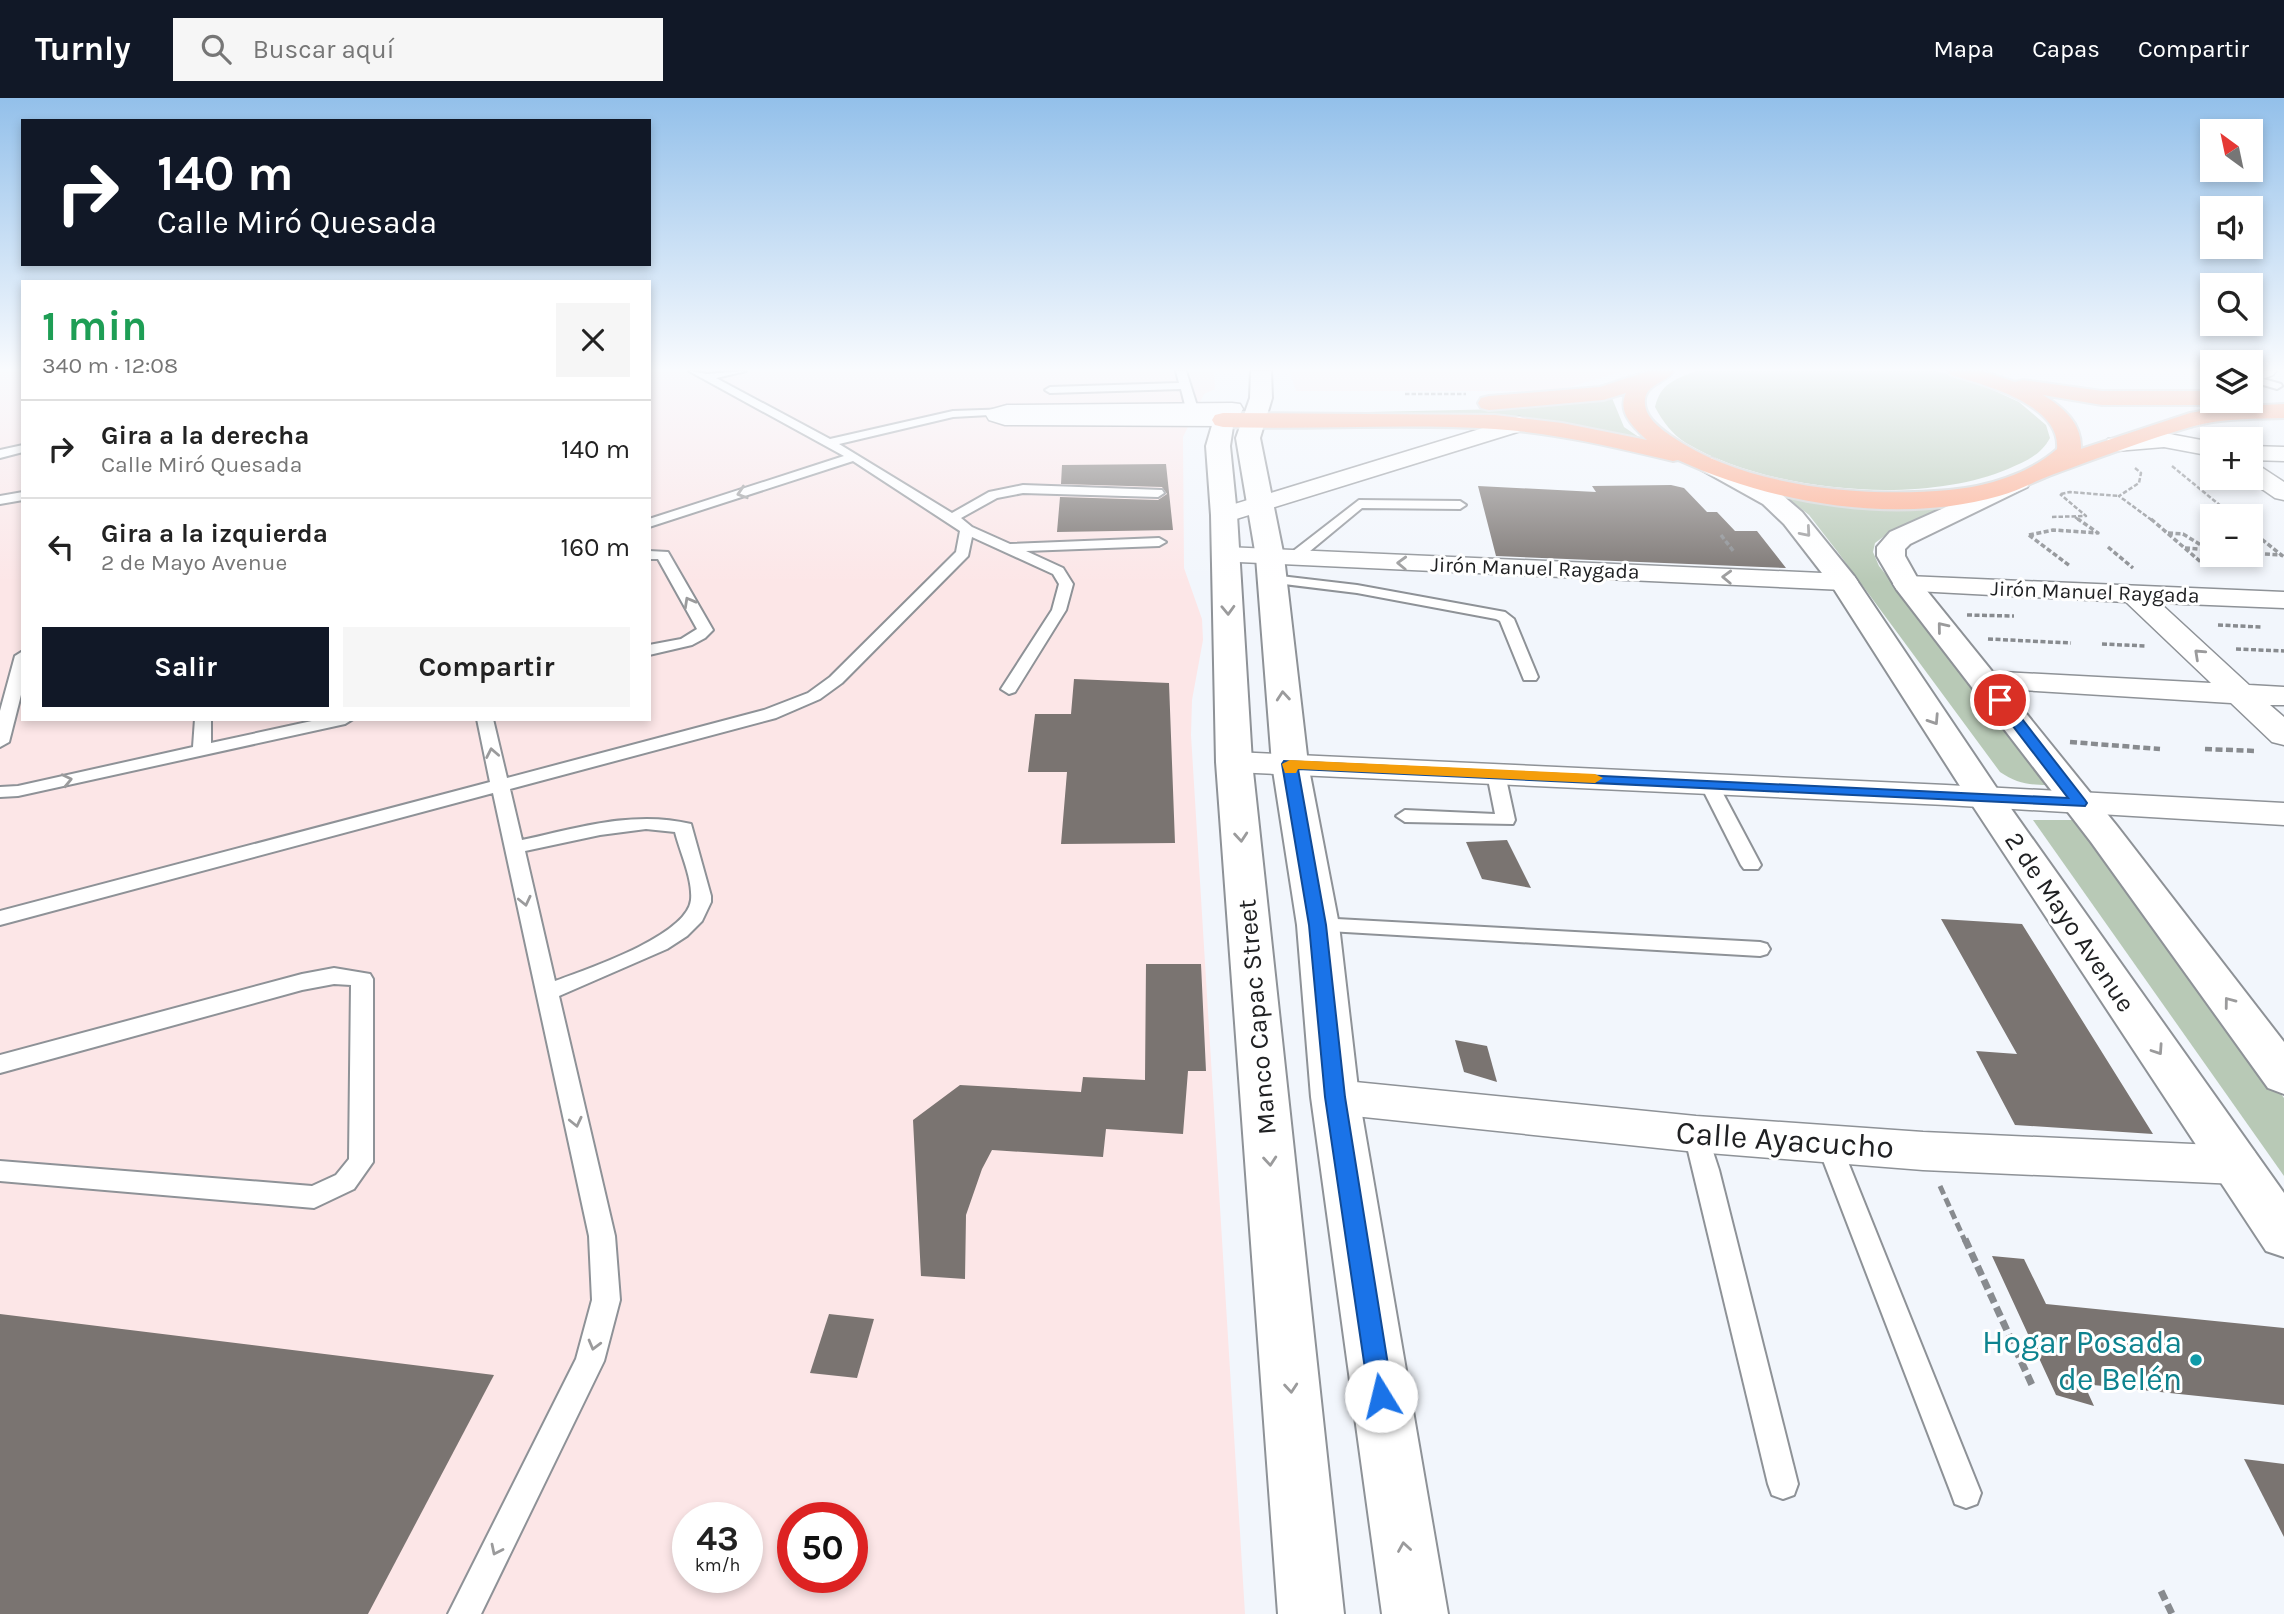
<!DOCTYPE html>
<html lang="es">
<head>
<meta charset="utf-8">
<style>
  body { margin:0; font-family:Karla,sans-serif; background:#f6f6f6; color:#222; height:100vh; display:flex; flex-direction:column; font-size:26px; white-space:nowrap }
  * { box-sizing:border-box; margin:0 }
  p { font-size:23px; color:#767676 }
  .icon { flex:none; width:38px; height:38px; fill:none; stroke:currentColor; stroke-width:2; stroke-linecap:round; stroke-linejoin:round }
  .map { position:relative; flex:1; overflow:hidden }
  .side { position:absolute; left:21px; top:182px; width:630px; height:441px; display:flex; flex-direction:column; background:#fff; border-radius:0px; box-shadow:0 4px 10px #0003 }
  .side>* { flex:none }
  .hud { position:absolute; left:21px; top:21px; width:630px; height:147px; border-radius:0px; box-shadow:0 4px 10px #0003; background:#111827; color:#fff; overflow:hidden }
  .needle { width:46px; rotate:327deg }
  .tools { position:absolute; left:2200px; top:21px; display:grid; gap:14px }
  .tools a { display:grid; place-items:center; width:63px; height:63px; border-radius:0px; background:#fff; box-shadow:0 4px 10px #0003; font-size:35px }
  .speed { position:absolute; left:672px; top:1404px; display:flex; gap:14px; font-size:35px; font-weight:700; text-align:center }
  .speed>* { display:grid; place-content:center; width:91px; height:91px; border-radius:50%; background:#fff; box-shadow:0 4px 10px #0003; line-height:1 }
  .speed small { font-size:18px; font-weight:400 }
  .speed .limit { border:10px solid #d22; background:#fff; color:#111 }
  .pin { position:absolute; display:grid; place-items:center; width:60px; height:60px; color:#fff; margin:-30px; border:4px solid #fff; border-radius:50%; box-shadow:0 2px 7px #0007 }
  .me { position:absolute; width:77px; margin:-38px; rotate:351deg; stroke-linejoin:round; filter:drop-shadow(0 0 5px #0008) }
  .turn { display:flex; align-items:center; gap:24px; height:147px; padding:0 21px; font-size:32px }
  .turn .icon { width:91px; height:91px; stroke-width:2.5 }
  .turn b { display:block; font-size:49px; line-height:60px }
  .round { display:grid; place-items:center; flex:none; width:74px; height:74px; border-radius:0px; background:#f6f6f6 }
  .headline { display:flex; align-items:center; justify-content:space-between; height:119px; padding:0 21px }
  h1 { font-size:42px; font-weight:700; line-height:52px; color:#1e9e55 }
  .primary-button { display:flex; gap:14px; margin-top:auto; padding:14px 21px }
  .primary-button a { flex:1; height:80px; border-radius:0px; background:#111827; color:#fff; font-size:28px; font-weight:700; line-height:80px; text-align:center }
  .primary-button a+a { background:#f6f6f6; color:#222 }
  ul { padding:0; list-style:none }
  li { display:flex; align-items:center; gap:21px; height:98px; padding:0 21px; border-top:2px solid #e0e0e0 }
  li div { flex:1 }
  li b { display:block; font-size:26px }
  li em { font-style:normal }
  header { display:flex; align-items:center; gap:42px; box-sizing:border-box; height:98px; padding:0 35px; background:#111827; color:#fff }
  header strong { font-size:33px }
  nav { display:flex; gap:38px; margin-inline-start:auto; font-size:24px }
  .search { width:490px; height:63px; background:#f6f6f6; display:flex; align-items:center; gap:18px; box-sizing:border-box; padding:0 24px; border-radius:0px; color:#767676; font-size:26px }
  .map>svg:first-child { display:block }
</style>
</head>
<body>
<header>
<strong>Turnly</strong>
<div class="search"><svg class="icon" aria-label="search" viewBox="0 0 24 24"><circle cx="10" cy="10" r="6"/><path d="M15 15l6 6"/></svg>Buscar aquí</div>
<nav><a>Mapa</a><a>Capas</a><a>Compartir</a></nav>
</header>
<div class="map">
<svg width="2284" height="1516" viewBox="0 0 2284 1516">
  <rect width="100%" height="100%" fill="#f2f6fc"/>
  <g fill="#fce6e7" fill-rule="evenodd">
    <path d="M 0,273 L 23,273 L 23,621 L 649,621 L 649,273 L 1214,273 L 1215,291 L 1204,296 L 1183,339 L 1184,470 L 1202,521 L 1203,542 L 1192,602 L 1191,637 L 1245,1516 L 0,1516 ZM 688,1419 L 747,1419 L 747,1479 L 688,1479 ZM 793,1419 L 852,1419 L 852,1479 L 793,1479 Z"/>
    <path d="M 1289,273 L 1624,273 L 1556,293 L 1296,293 Z"/>
  </g>
  <g fill="#b8c9b6">
    <path d="M 1696,273 L 1937,273 L 1978,285 L 2019,304 L 2046,327 L 2050,340 C 2041,357 2026,363 2008,371 C 1921,408 1768,394 1686,345 C 1672,336 1663,324 1655,309 C 1661,285 1674,282 1696,273 Z"/>
    <path d="M 1612,300 L 1624,329 L 1643,342 L 1574,327 L 1484,318 L 1371,320 L 1368,314 L 1506,311 Z"/>
    <path d="M 1785,398 L 1887,411 L 1948,411 L 1887,436 L 1875,445 L 1873,454 L 1879,468 L 2048,675 L 2047,687 C 2029,687 2016,685 2000,674 L 1837,453 L 1809,417 Z"/>
    <path d="M 2033,722 L 2079,722 L 2284,1000 L 2284,1078 Z"/>
  </g>
  <g fill="#7a7471">
    <path d="M 1166,366 L 1173,432 L 1057,434 L 1060,399 L 1158,402 L 1167,396 L 1162,389 L 1061,386 L 1062,367 Z"/>
    <path d="M 1671,387 L 1684,390 L 1707,414 L 1717,414 L 1735,433 L 1757,433 L 1786,470 L 1496,458 L 1478,388 L 1596,394 L 1592,388 Z"/>
    <path d="M 1074,581 L 1169,585 L 1175,745 L 1061,746 L 1067,674 L 1028,674 L 1035,616 L 1071,616 Z"/>
    <path d="M 1507,742 L 1531,790 L 1482,781 L 1466,744 Z"/>
    <path d="M 1941,821 L 2022,826 L 2153,1036 L 2015,1027 L 1976,953 L 2017,956 Z"/>
    <path d="M 1146,866 L 1201,866 L 1206,973 L 1188,973 L 1183,1036 L 1106,1031 L 1103,1059 L 992,1052 L 982,1071 L 966,1117 L 965,1181 L 921,1178 L 913,1022 L 960,987 L 1081,994 L 1083,979 L 1145,982 Z"/>
    <path d="M 1455,942 L 1487,948 L 1497,984 L 1464,974 Z"/>
    <path d="M 1992,1158 L 2024,1161 L 2046,1206 L 2284,1230 L 2284,1307 L 2084,1286 L 2094,1308 L 2056,1297 Z"/>
    <path d="M 0,1216 L 494,1277 L 368,1516 L 0,1516 Z"/>
    <path d="M 829,1216 L 874,1221 L 857,1280 L 810,1275 Z"/>
    <path d="M 2244,1361 L 2284,1366 L 2284,1439 Z"/>
  </g>
  <g fill="none" stroke-linecap="round" stroke-linejoin="round">
    <defs>
      <g id="service">
        <path d="M 689,273 L 707,276 L 746,273 L 716,280 L 830,341 L 953,313 L 1011,311 L 1013,313 L 1007,316 L 953,319 L 839,346 L 952,415 L 989,394 L 1023,387 L 1162,392 L 1164,395 L 1158,399 L 1023,395 L 997,400 L 961,420 L 972,429 L 1010,446 L 1159,440 L 1166,444 L 1159,448 L 1026,453 L 1063,470 L 1073,486 L 1066,512 L 1015,594 L 1009,596 L 1001,591 L 1052,512 L 1059,486 L 1053,476 L 972,439 L 968,458 L 842,585 L 820,601 L 776,620 L 510,691 L 522,742 C 577,730 634,712 691,726 L 711,798 L 711,804 L 702,823 L 687,838 L 667,851 L 559,898 L 615,1138 L 620,1202 L 604,1263 L 481,1516 L 448,1516 L 576,1261 L 592,1202 L 589,1138 L 493,695 L 0,827 L 0,813 L 490,684 L 477,621 L 493,621 L 507,680 L 764,612 L 808,595 L 830,579 L 956,454 L 960,433 L 853,363 L 649,429 L 649,421 L 844,358 ZM 646,731 L 675,734 C 680,754 693,781 691,802 C 687,838 585,872 555,883 L 525,753 L 600,737 Z"/>
        <path d="M 1176,273 L 1186,273 L 1198,311 L 1196,313 L 1186,311 L 1181,291 L 1050,295 L 1045,292 L 1050,289 L 1179,285 Z"/>
        <path d="M 2250,277 L 2281,286 L 2282,288 L 2277,291 L 2250,283 Z"/>
        <path d="M 23,347 L 23,354 L 0,360 L 0,352 Z"/>
        <path d="M 23,394 L 23,402 L 0,406 L 0,398 Z"/>
        <path d="M 1359,402 L 1460,403 L 1466,407 L 1460,411 L 1362,410 L 1298,463 L 1288,463 L 1288,457 Z"/>
        <path d="M 649,453 L 668,454 L 713,532 L 705,540 L 692,547 L 649,557 L 649,547 L 681,541 L 697,531 L 658,461 L 649,461 Z"/>
        <path d="M 1272,477 L 1357,487 L 1505,514 L 1514,521 L 1538,579 L 1536,582 L 1524,582 L 1500,523 L 1496,521 L 1357,495 L 1267,484 L 1267,478 Z"/>
        <path d="M 23,553 L 23,589 L 9,644 L 0,649 L 0,613 L 15,558 Z"/>
        <path d="M 195,621 L 211,621 L 211,645 L 321,621 L 353,621 L 345,626 L 18,698 L 0,699 L 0,689 L 18,688 L 193,649 Z"/>
        <path d="M 1496,671 L 1505,676 L 1515,722 L 1513,726 L 1405,724 L 1396,718 L 1405,712 L 1495,716 L 1487,676 Z"/>
        <path d="M 1709,681 L 1718,686 L 1761,767 L 1758,771 L 1744,771 L 1741,767 L 1700,686 Z"/>
        <path d="M 1318,820 L 1760,844 L 1767,846 L 1770,851 L 1767,856 L 1760,858 L 1311,832 L 1308,827 L 1311,822 Z"/>
        <path d="M 334,870 L 370,876 L 373,881 L 373,1064 L 354,1091 L 314,1110 L 0,1083 L 0,1063 L 312,1088 L 336,1077 L 349,1061 L 351,887 L 334,886 L 302,892 L 0,975 L 0,957 L 302,876 Z"/>
        <path d="M 1696,1026 L 1705,1029 L 1719,1072 L 1798,1386 L 1794,1397 L 1783,1401 L 1772,1397 L 1768,1386 L 1684,1036 L 1687,1029 Z"/>
        <path d="M 1828,1034 L 1837,1037 L 1840,1044 L 1981,1395 L 1977,1406 L 1966,1410 L 1955,1406 L 1951,1395 L 1816,1044 L 1819,1037 Z"/>
      </g>
      <g id="minor">
        <path d="M 2250,273 L 2276,273 L 2273,277 L 2250,286 Z"/>
        <path d="M 1232,305 L 1240,306 L 1243,311 L 1240,316 L 1231,317 L 1234,322 L 1231,327 L 1223,328 L 1005,327 L 989,322 L 986,317 L 989,312 L 1007,307 Z"/>
        <path d="M 1519,319 L 1527,321 L 1530,326 L 1527,331 L 1233,422 L 1224,424 L 1215,422 L 1212,417 L 1215,412 Z"/>
        <path d="M 2164,335 L 2212,344 L 2212,358 L 2164,349 L 2116,353 L 2108,351 L 2105,346 L 2108,341 Z"/>
        <path d="M 2250,348 L 2284,349 L 2284,363 L 2250,362 Z"/>
        <path d="M 2250,365 L 2258,367 L 2284,384 L 2284,402 L 2275,400 L 2246,380 L 2250,380 Z"/>
        <path d="M 1225,449 L 1844,476 L 1854,478 L 1858,484 L 1854,490 L 1844,492 L 1216,463 L 1212,457 L 1216,451 Z"/>
        <path d="M 1907,478 L 2284,494 L 2284,510 L 2160,505 L 2249,587 L 2284,589 L 2284,607 L 2270,607 L 2284,619 L 2284,647 L 2272,644 L 2231,605 L 1973,589 L 1969,582 L 1973,575 L 1984,573 L 2211,585 L 2126,504 L 1897,492 L 1893,486 L 1897,480 Z"/>
        <path d="M 1234,654 L 1946,687 L 2284,705 L 2284,727 L 1946,707 L 1234,674 L 1222,671 L 1217,664 L 1222,657 Z"/>
        <path d="M 1335,982 L 1696,1018 L 1923,1034 L 2237,1048 L 2254,1053 L 2261,1067 L 2254,1081 L 2237,1086 L 1923,1072 L 1696,1054 L 1335,1016 L 1319,1011 L 1312,999 L 1319,987 Z"/>
      </g>
      <g id="secondary">
        <path d="M 1251,273 L 1271,273 L 1272,300 L 1260,340 L 1284,459 L 1308,666 L 1339,827 L 1359,999 L 1448,1516 L 1382,1516 L 1311,999 L 1297,827 L 1272,666 L 1256,459 L 1236,340 L 1250,300 Z"/>
        <path d="M 1223,315 L 1231,317 L 1234,322 L 1230,348 L 1237,417 L 1252,664 L 1344,1516 L 1278,1516 L 1216,664 L 1211,417 L 1206,348 L 1215,317 Z"/>
        <path d="M 1711,360 L 1781,396 L 1802,414 L 1854,478 L 2000,695 L 2284,1095 L 2284,1159 L 2266,1153 L 1967,699 L 1832,488 L 1784,426 L 1763,406 L 1702,372 L 1699,367 L 1702,362 Z"/>
        <path d="M 2018,377 L 2027,379 L 2030,384 L 2027,389 L 1910,446 L 1905,451 L 1905,458 L 1919,483 L 2117,728 L 2284,944 L 2284,996 L 2268,990 L 2091,744 L 1897,492 L 1877,458 L 1877,449 L 1890,434 Z"/>
      </g>
      <path id="primary" d="M 1649,273 L 1674,273 C 1667,284 1647,286 1645,301 C 1643,318 1659,329 1671,338 C 1744,389 1863,400 1949,392 C 1986,389 2029,376 2057,351 C 2061,307 1986,287 1951,277 L 1948,273 L 1982,273 L 2015,284 L 2023,282 L 2102,293 L 2212,293 L 2212,303 L 2221,303 L 2212,307 L 2102,307 L 2043,297 C 2064,310 2082,325 2081,351 L 2190,315 L 2224,309 L 2284,306 L 2284,320 C 2254,321 2223,320 2194,328 C 2147,341 2099,360 2054,376 C 2035,383 2018,393 1999,398 C 1896,427 1774,406 1678,362 L 1673,363 C 1614,349 1556,335 1495,331 C 1404,325 1314,332 1223,329 L 1215,327 L 1212,322 L 1215,317 L 1223,315 L 1495,317 L 1562,325 L 1647,342 C 1633,329 1617,314 1626,295 L 1603,302 L 1489,312 L 1481,310 L 1478,305 L 1481,300 L 1489,298 L 1600,289 Z"/>
    </defs>
    <use href="#service" stroke="#8e9297" stroke-width="4"/>
    <use href="#minor" stroke="#8e9297" stroke-width="3"/>
    <use href="#secondary" stroke="#8e9297" stroke-width="4"/>
    <use href="#primary" stroke="#d2d3d3" stroke-width="4"/>
    <g stroke="#888b8f" stroke-width="2.5" stroke-dasharray="4.5 2" stroke-linecap="butt">
      <path d="M 1405,296 L 1466,296"/>
      <path d="M 2172,368 L 2233,418"/>
      <path d="M 2135,370 L 2141,375 L 2139,385 L 2119,398 L 2153,423"/>
      <path d="M 2061,396 L 2070,394 L 2119,398"/>
      <path d="M 2052,419 L 2086,418 L 2060,396"/>
      <path d="M 2075,419 L 2080,423"/>
    </g>
    <g stroke="#888b8f" stroke-width="3.5" stroke-dasharray="5 2.5" stroke-linecap="butt">
      <path d="M 2151,421 L 2202,465 L 2211,466"/>
      <path d="M 2250,432 L 2284,459"/>
      <path d="M 2168,435 L 2183,436 L 2206,450"/>
      <path d="M 1721,437 L 1734,454"/>
      <path d="M 2029,437 L 2053,432 L 2098,435 L 2078,421"/>
      <path d="M 2029,437 L 2070,468"/>
      <path d="M 2108,449 L 2133,470"/>
      <path d="M 2185,450 L 2212,452"/>
      <path d="M 2250,455 L 2281,457"/>
      <path d="M 1967,517 L 2014,518"/>
      <path d="M 2218,527 L 2261,529"/>
      <path d="M 1988,541 L 2071,545"/>
      <path d="M 2102,546 L 2146,548"/>
      <path d="M 2236,551 L 2284,553"/>
    </g>
    <g stroke="#888b8f" stroke-width="4.5" stroke-dasharray="7 3.5" stroke-linecap="butt">
      <path d="M 2070,644 L 2160,651"/>
      <path d="M 2205,651 L 2257,653"/>
    </g>
    <path stroke="#888b8f" stroke-width="5" stroke-dasharray="9 4.5" stroke-linecap="butt" d="M 1940,1088 L 1965,1143"/>
    <g stroke="#888b8f" stroke-width="7" stroke-dasharray="10 5" stroke-linecap="butt">
      <path d="M 1965,1141 L 2032,1287"/>
      <path d="M 2161,1493 L 2172,1516"/>
    </g>
    <use href="#service" fill="#fff" fill-rule="evenodd"/>
    <use href="#minor" fill="#fff" fill-rule="evenodd"/>
    <use href="#secondary" fill="#fff" fill-rule="evenodd"/>
    <use href="#primary" fill="#fdad8f" fill-rule="evenodd"/>
  </g>
  <defs><path id="oneway-chevron" d="M-2-3.5L2.5 0L-2 3.5" fill="none" stroke-width="1.6" stroke-linecap="round" stroke-linejoin="round" transform="scale(1.75)"/></defs>
  <g stroke="#9b9b9c">
    <use href="#oneway-chevron" transform="translate(742 395) rotate(162)"/>
    <use href="#oneway-chevron" transform="translate(1806 434) rotate(49)"/>
    <use href="#oneway-chevron" transform="translate(1402 465) rotate(-178)"/>
    <use href="#oneway-chevron" transform="translate(1727 479) rotate(-178)"/>
    <use href="#oneway-chevron" transform="translate(689 504) rotate(-119)"/>
    <use href="#oneway-chevron" transform="translate(1228 512) rotate(88)"/>
    <use href="#oneway-chevron" transform="translate(1942 529) rotate(-129)"/>
    <use href="#oneway-chevron" transform="translate(2199 556) rotate(-137)"/>
    <use href="#oneway-chevron" transform="translate(1283 598) rotate(-95)"/>
    <use href="#oneway-chevron" transform="translate(1934 622) rotate(57)"/>
    <use href="#oneway-chevron" transform="translate(492 655) rotate(-101)"/>
    <use href="#oneway-chevron" transform="translate(67 682) rotate(-13)"/>
    <use href="#oneway-chevron" transform="translate(1241 739) rotate(85)"/>
    <use href="#oneway-chevron" transform="translate(525 803) rotate(77)"/>
    <use href="#oneway-chevron" transform="translate(2229 904) rotate(-127)"/>
    <use href="#oneway-chevron" transform="translate(2158 952) rotate(56)"/>
    <use href="#oneway-chevron" transform="translate(576 1024) rotate(77)"/>
    <use href="#oneway-chevron" transform="translate(1270 1063) rotate(85)"/>
    <use href="#oneway-chevron" transform="translate(594 1247) rotate(105)"/>
    <use href="#oneway-chevron" transform="translate(1291 1290) rotate(85)"/>
    <use href="#oneway-chevron" transform="translate(1404 1449) rotate(-99)"/>
    <use href="#oneway-chevron" transform="translate(496 1452) rotate(116)"/>
  </g>
  <linearGradient id="sky" x2="0" y2="1"><stop stop-color="#93c0ea"/><stop offset="0.56" stop-color="#f9fbfe"/><stop offset="1" stop-color="#f9fbfe" stop-opacity="0"/></linearGradient>
  <rect width="2284" height="485" fill="url(#sky)"/>
  <path fill="#1a73e8" stroke="#114b97" stroke-width="2" d="M 2000,598 L 2005,599 L 2085,702 L 2087,705 L 2085,708 L 1298,671 L 1326,827 L 1345,999 L 1393,1298 L 1390,1306 L 1381,1310 L 1373,1306 L 1369,1298 L 1325,999 L 1309,827 L 1282,666 L 1284,663 L 2068,700 L 1993,602 Z"/>
  <path fill="#f59e0b" d="M 1290,662 L 1595,676 L 1603,680 L 1595,685 L 1298,671 L 1296,675 L 1285,675 L 1282,666 Z"/>
  <circle fill="#0f9aa8" stroke="#fff" stroke-width="2.5" cx="2196" cy="1262" r="7"/>
  <g text-anchor="middle" dominant-baseline="central" stroke-width="6" stroke-linejoin="round" paint-order="stroke">
    <g font-size="21" fill="#202123" stroke="#fff">
      <text transform="translate(1535 470) rotate(2)">Jirón Manuel Raygada</text>
      <text transform="translate(2095 494) rotate(2)">Jirón Manuel Raygada</text>
    </g>
    <g font-size="26" fill="#202123" stroke="#fff">
      <text transform="translate(2070 824) rotate(56)">2 de Mayo Avenue</text>
      <text transform="translate(1257 919) rotate(-95)">Manco Capac Street</text>
    </g>
    <g font-size="32" fill="#202123" stroke="#fff">
      <text transform="translate(1785 1042) rotate(4)">Calle Ayacucho</text>
    </g>
    <g font-size="32" fill="#0d838f" stroke="#fff" text-anchor="end">
      <text x="2182" y="1244">Hogar Posada<tspan x="2182" dy="37">de Belén</tspan></text>
    </g>
  </g>
</svg>
<div class="tools">
<a><svg class="needle" viewBox="-14 -14 28 28"><path d="M0-13l5 13h-10z" fill="#e53935"/><path d="M0 13l5-13h-10z" fill="#767676"/></svg></a>
<a><svg class="icon" aria-label="sound" viewBox="0 0 24 24"><path d="M4 9h4l5-4v14l-5-4H4zM17 9q2 3 0 6"/></svg></a>
<a><svg class="icon" aria-label="search" viewBox="0 0 24 24"><circle cx="10" cy="10" r="6"/><path d="M15 15l6 6"/></svg></a>
<a><svg class="icon" aria-label="layers" viewBox="0 0 24 24"><path d="M12 4l9 5-9 5-9-5zM3 14l9 5 9-5"/></svg></a>
<a>+</a>
<a>−</a>
</div>
<div class="speed"><div>43<small>km/h</small></div><div class="limit">50</div></div>
<div class="pin" style="left:2000px;top:602px;background:#d93025"><svg class="icon" aria-label="arrive" viewBox="0 0 24 24"><path d="M6 21V4h12l-3 4 3 4H6"/></svg></div>
<svg class="me" style="left:1381px;top:1298px" viewBox="-20 -20 40 40"><circle r="19" fill="#fff"/><path d="M0-13L10 11 0 6-10 11z" fill="#1a73e8"/></svg>
<div class="hud">
<div class="turn"><svg class="icon" aria-label="right" viewBox="0 0 24 24"><path d="M7 20v-9h11M14 6l5 5-5 5"/></svg><div><b>140 m</b>Calle Miró Quesada</div></div>
</div>
<section class="side">
<div class="headline"><div><h1>1 min</h1><p>340 m · 12:08</p></div><a class="round"><svg class="icon" aria-label="close" viewBox="0 0 24 24"><path d="M6 6l12 12M18 6L6 18"/></svg></a></div>
<ul>
<li><svg class="icon" aria-label="right" viewBox="0 0 24 24"><path d="M7 20v-9h11M14 6l5 5-5 5"/></svg><div><b>Gira a la derecha</b><p>Calle Miró Quesada</p></div><em>140 m</em></li>
<li><svg class="icon" aria-label="left" viewBox="0 0 24 24"><path d="M17 20v-9H6M10 6l-5 5 5 5"/></svg><div><b>Gira a la izquierda</b><p>2 de Mayo Avenue</p></div><em>160 m</em></li>
</ul>
<div class="primary-button"><a>Salir</a><a>Compartir</a></div>
</section>
</div>
</body>
</html>
